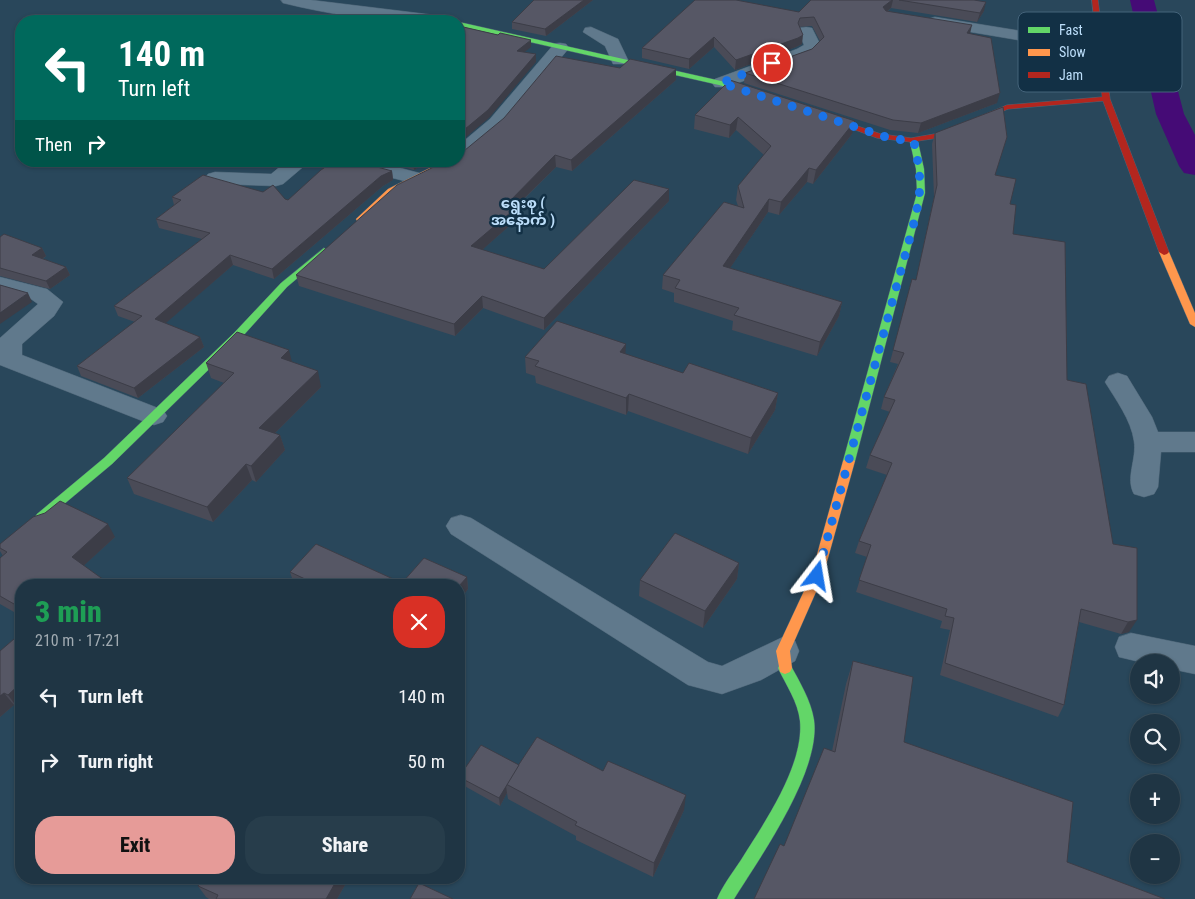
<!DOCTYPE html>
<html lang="en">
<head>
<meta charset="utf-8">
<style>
  body { margin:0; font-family:"Roboto Condensed","Noto Sans Myanmar",sans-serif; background:#273d4b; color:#f1f3f6; height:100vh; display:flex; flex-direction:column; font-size:19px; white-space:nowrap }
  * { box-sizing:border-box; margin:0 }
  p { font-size:16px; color:#a1abb2 }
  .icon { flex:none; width:28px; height:28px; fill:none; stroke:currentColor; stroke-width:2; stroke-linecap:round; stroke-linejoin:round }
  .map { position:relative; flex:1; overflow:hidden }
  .details { position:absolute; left:15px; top:579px; width:450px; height:305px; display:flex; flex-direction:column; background:#1f3544; border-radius:20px; box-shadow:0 1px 4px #0004,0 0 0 1px #3c505d }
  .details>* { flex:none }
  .hud { position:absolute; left:15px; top:15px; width:450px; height:152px; border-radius:20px; box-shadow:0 1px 4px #0004,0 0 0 1px #3c505d; background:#00695c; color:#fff; overflow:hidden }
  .fabs { position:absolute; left:1130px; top:654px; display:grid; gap:10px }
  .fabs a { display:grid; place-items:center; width:50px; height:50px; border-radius:50%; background:#1f3544; box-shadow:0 1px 4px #0004,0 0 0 1px #3c505d; font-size:25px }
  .pin { position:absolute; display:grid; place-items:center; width:42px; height:42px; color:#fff; margin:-21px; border:2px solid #fff; border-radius:50%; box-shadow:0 1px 5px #0007 }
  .me { position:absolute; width:55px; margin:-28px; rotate:14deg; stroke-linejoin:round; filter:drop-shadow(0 0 4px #0008) }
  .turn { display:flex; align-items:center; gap:18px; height:105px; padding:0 20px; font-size:22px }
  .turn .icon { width:65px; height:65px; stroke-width:2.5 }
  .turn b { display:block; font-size:35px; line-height:42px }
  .then { display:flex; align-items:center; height:48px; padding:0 20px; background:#0003; gap:10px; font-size:19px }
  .round { display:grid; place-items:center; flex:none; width:52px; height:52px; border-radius:20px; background:#273d4b }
  .head { display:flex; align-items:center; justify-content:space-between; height:85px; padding:0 20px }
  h1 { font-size:30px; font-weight:800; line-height:38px; color:#1e9e55 }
  .cta { display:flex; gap:10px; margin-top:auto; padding:10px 20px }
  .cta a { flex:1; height:58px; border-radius:20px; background:#e69b98; color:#111; font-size:20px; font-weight:800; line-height:58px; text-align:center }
  .cta a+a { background:#273d4b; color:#f1f3f6 }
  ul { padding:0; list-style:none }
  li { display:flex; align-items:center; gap:15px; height:65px; padding:0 20px }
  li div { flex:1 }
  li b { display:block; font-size:19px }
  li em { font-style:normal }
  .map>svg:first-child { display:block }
</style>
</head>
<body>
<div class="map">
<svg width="1195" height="899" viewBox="0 0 1195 899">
  <rect width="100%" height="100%" fill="#29475b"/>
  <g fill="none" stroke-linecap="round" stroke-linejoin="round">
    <path fill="#450b76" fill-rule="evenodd" d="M 1130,0 L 1154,0 L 1184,114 L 1195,135 L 1195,175 L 1184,173 L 1179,166 L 1156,114 Z"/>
    <defs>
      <g id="street">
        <path d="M 281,0 L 311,0 L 442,16 L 450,21 C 396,25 336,16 283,3 Z"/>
        <path d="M 935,17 L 1101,44 L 1107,45 L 1110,49 L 1107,53 L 1101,54 L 929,25 L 927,22 L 929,19 Z"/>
        <path d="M 591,27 L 618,39 L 628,60 L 625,64 L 613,64 L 605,46 L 583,32 L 585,28 Z"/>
        <path d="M 806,27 L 812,28 L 821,46 L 809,57 L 727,87 L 715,87 L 712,83 L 715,79 L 797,49 L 804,45 L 798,32 L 800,28 Z"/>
        <path d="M 560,43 L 566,44 L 569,48 L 504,127 L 466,159 L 459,161 L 459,145 L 490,119 L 554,44 Z"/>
        <path d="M 287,161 L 310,161 L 283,184 L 276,186 L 215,184 L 208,182 L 205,178 L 208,174 L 215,172 L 271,174 Z"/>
        <path d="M 339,161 L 374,161 L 423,174 L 426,178 L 423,182 L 416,184 L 342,165 Z"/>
        <path d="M 0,277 L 47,289 L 63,302 L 54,316 L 22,344 L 22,355 L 163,410 L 167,416 L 163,422 L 154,425 L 145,422 L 0,365 L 0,338 L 38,304 L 31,299 L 0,291 Z"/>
        <path d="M 1118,373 L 1127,376 L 1152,417 L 1158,432 L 1195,432 L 1195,452 L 1161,452 L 1158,487 L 1154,494 L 1144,497 L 1134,494 C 1125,478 1137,459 1134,441 C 1131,420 1116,400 1105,382 L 1109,376 Z"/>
        <path d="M 461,515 L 471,518 L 708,662 L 722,666 L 783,637 L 795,641 L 799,651 L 795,661 L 761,680 L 722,694 L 688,685 L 451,534 L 446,526 L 451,518 Z"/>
        <path d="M 1131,633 L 1195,646 L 1195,674 L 1171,669 L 1171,662 L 1140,662 L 1119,657 L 1115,647 L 1119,637 Z"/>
      </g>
      <g id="fast">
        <path d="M 459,22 L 721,81 L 765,96 L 761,98 L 719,85 L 459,26 Z"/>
        <path d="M 911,140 L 918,142 L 924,169 L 925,193 L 855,461 L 849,465 L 843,461 L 917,193 L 916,169 L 910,142 Z"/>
        <path d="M 324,248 L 329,251 L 327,253 L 287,287 L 242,337 L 112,464 L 45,520 L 37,520 L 35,517 L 37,514 L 104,458 L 234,333 L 281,283 Z"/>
        <path d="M 785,662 L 790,664 C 799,681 811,700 814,720 C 821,771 761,856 734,899 L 717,899 C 723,885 733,872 741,860 C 764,823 804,766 800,721 C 798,702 786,685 778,668 L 780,664 Z"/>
      </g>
      <g id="slow">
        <path d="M 444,161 L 455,161 L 394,193 L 363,221 L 357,221 L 356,219 L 388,189 Z"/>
        <path d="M 1164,249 L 1169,252 L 1195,313 L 1195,327 L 1190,324 L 1159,252 Z"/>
        <path d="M 849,457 L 855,461 L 823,576 L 790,651 L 792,668 L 790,672 L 785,674 L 780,672 L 776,651 L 811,576 L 843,461 Z"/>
      </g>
      <path id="jam" d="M 1092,0 L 1098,0 L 1110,99 L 1169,252 L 1167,254 L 1164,255 L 1159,252 L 1103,101 L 1008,109 L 945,137 L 911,142 L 877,138 L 815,115 L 819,113 L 881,134 L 911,138 L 940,133 L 1007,105 L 1102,97 Z"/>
    </defs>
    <use href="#street" stroke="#4b6375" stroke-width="1"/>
    <use href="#fast" stroke="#4b6375" stroke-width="1"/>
    <use href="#slow" stroke="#4b6375" stroke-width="1"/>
    <use href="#jam" stroke="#4b6375" stroke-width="1"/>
    <use href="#street" fill="#60798c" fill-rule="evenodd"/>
    <use href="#fast" fill="#63d668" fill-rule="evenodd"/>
    <use href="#slow" fill="#ff974d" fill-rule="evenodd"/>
    <use href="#jam" fill="#b3261e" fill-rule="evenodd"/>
  </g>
  <g fill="#4a4b57">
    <path d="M 534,0 L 593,0 L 546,36 L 512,29 L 512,22 Z"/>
    <path d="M 811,0 L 974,0 L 984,11 L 977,22 L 891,8 L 888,11 L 970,34 L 997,103 L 918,133 L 890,130 L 744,83 L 745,73 L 812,49 L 820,41 L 812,26 L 799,27 L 802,44 L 796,47 L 735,70 L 714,47 L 689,69 L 642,58 L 642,48 L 799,12 Z"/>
    <path d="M 676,80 L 572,171 L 556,167 L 516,207 L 517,207 L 517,219 L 482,250 L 544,269 L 669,201 L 544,330 L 483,308 L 455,336 L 299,286 L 296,275 Z"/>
    <path d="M 730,80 L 852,134 L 813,184 L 807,182 L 779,215 L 768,212 L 730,268 L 842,302 L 839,316 L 817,356 L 732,330 L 733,321 L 674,302 L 674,293 L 662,289 L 663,275 L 738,206 L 736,200 L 738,186 L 764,155 L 736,130 L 729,138 L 694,129 L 695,115 Z"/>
    <path d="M 935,133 L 996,175 L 1010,204 L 1013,234 L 1067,380 L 1113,544 L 1137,548 L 1129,632 L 1121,634 L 1079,622 L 1064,705 L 1058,717 L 940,675 L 950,630 L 940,628 L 942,621 L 856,592 L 867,557 L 855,553 L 859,541 L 887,475 L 866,468 L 870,455 L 890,412 L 881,409 L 884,397 L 898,364 L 890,362 L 912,279 L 916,280 L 934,197 L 932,144 Z"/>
    <path d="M 382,161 L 430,161 L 414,170 Z"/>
    <path d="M 392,171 L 393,180 L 383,186 L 274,279 L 233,265 L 165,323 L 200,337 L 204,347 L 138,398 L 81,376 L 77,366 L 135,322 L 118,316 L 114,306 L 202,239 L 159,228 L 156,219 L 174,205 L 172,197 L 285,199 L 288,200 Z"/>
    <path d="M 0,237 L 42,248 L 46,256 L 43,259 L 66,267 L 70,275 L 50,289 L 0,276 Z"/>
    <path d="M 625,354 L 683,373 L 778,393 L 775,410 L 748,454 L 628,411 L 626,415 L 536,383 L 535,376 L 526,373 L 525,357 Z"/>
    <path d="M 292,362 L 321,387 L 275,433 L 280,435 L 285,450 L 256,482 L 252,480 L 213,522 L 134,494 L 127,478 L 224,383 L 211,378 L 206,363 Z"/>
    <path d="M 115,537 L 84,565 L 21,585 L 21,616 L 0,604 L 0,558 L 3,556 L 0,551 L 0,544 Z"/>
    <path d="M 316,544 L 402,583 L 424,558 L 467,577 L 468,589 L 459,601 L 459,585 L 296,585 L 294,584 L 290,572 Z"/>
    <path d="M 739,563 L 737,579 L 703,628 L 639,596 L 640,580 Z"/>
    <path d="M 0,651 L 17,707 L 14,705 L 0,717 Z"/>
    <path d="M 853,661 L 904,742 L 1067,862 L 784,846 L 832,751 L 846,684 Z"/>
    <path d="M 519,765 L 603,771 L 684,810 L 653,877 L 576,840 L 576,836 L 508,799 L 507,793 L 500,806 L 461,784 L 459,777 Z"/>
    <path d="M 349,878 L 337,899 L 209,899 L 206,897 L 198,886 Z"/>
  </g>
  <g fill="#3c3d47">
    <path d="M 584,0 L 593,0 L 546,36 L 545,29 Z"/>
    <path d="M 892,0 L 893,0 L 891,8 L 881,16 L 883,7 Z"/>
    <path d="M 986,2 L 984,11 L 977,22 L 980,13 Z"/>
    <path d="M 972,25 L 970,34 L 967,33 Z"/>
    <path d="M 803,35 L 802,44 L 796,47 L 735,70 L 736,60 Z"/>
    <path d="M 714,37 L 714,47 L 689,69 L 689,59 Z"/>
    <path d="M 531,40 L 531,47 L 517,58 L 517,51 Z"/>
    <path d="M 536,54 L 536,62 L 489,118 L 459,143 L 459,134 Z"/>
    <path d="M 676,69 L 676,80 L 572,171 L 571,160 Z"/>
    <path d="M 1000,93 L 997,103 L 918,133 L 921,123 Z"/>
    <path d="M 738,117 L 736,130 L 729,138 L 730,125 Z"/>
    <path d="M 855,121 L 852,134 L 813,184 L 816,170 Z"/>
    <path d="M 555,155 L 556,167 L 508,214 L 517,207 L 517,219 L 473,258 L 471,246 L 507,204 Z"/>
    <path d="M 413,161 L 430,161 L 414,170 L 413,162 Z"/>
    <path d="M 809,168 L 807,182 L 779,215 L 781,202 Z"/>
    <path d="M 392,171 L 393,180 L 383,186 L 274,279 L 272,269 L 381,176 Z"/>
    <path d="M 669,189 L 669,201 L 544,330 L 544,318 Z"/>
    <path d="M 769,199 L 768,212 L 722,280 L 723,266 Z"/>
    <path d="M 42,248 L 46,256 L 36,263 L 32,255 Z"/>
    <path d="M 230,255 L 233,265 L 159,329 L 155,319 Z"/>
    <path d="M 66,267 L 70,275 L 50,289 L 46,281 Z"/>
    <path d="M 28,293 L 32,302 L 0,324 L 0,313 Z"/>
    <path d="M 482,296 L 483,308 L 455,336 L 454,324 Z"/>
    <path d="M 842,302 L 839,316 L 817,356 L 820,342 Z"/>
    <path d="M 200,337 L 204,347 L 138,398 L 134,388 Z"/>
    <path d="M 626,344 L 625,361 L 620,352 Z"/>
    <path d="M 289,350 L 293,366 L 281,358 Z"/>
    <path d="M 318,371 L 321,387 L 264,444 L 259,428 Z"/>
    <path d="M 778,393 L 775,410 L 748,454 L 751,438 Z"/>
    <path d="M 629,394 L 628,411 L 626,415 L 626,398 Z"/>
    <path d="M 280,435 L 285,450 L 256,482 L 251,466 Z"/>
    <path d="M 246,464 L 252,480 L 213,522 L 207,507 Z"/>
    <path d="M 108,524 L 115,537 L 79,570 L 72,557 Z"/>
    <path d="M 739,563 L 737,579 L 703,628 L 705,611 Z"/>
    <path d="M 467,577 L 468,589 L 459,601 L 459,586 Z"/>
    <path d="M 1137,620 L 1129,632 L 1121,634 L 1128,622 Z"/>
    <path d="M 21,683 L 21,704 L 17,707 L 8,695 Z"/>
    <path d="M 4,693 L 14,705 L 0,717 L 0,696 Z"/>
    <path d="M 506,786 L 507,793 L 500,806 L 499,798 Z"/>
    <path d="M 686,795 L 684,810 L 653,877 L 654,863 Z"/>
    <path d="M 338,878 L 349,878 L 337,899 L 326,899 Z"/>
  </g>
  <g fill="#565765" stroke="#3c3d47">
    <path d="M 534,0 L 584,0 L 545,29 L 512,22 Z"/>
    <path d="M 695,0 L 736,0 L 799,12 L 811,0 L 892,0 L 883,7 L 886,11 L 972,25 L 967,33 L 991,38 L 1000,93 L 921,123 L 893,120 L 745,73 L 812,49 L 824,37 L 814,17 L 800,18 L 798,23 L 803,35 L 798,38 L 736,60 L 714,37 L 689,59 L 642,48 Z"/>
    <path d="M 899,0 L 974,0 L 986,2 L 980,13 Z"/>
    <path d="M 459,26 L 498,35 L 500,33 L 531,40 L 517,51 L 536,54 L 488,110 L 459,134 Z"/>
    <path d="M 556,56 L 620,68 L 630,59 L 676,69 L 571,160 L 555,155 L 507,204 L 517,207 L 471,246 L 544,269 L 634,180 L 669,189 L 544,318 L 482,296 L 454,324 L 296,275 L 397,185 L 446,161 L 459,161 L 459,155 L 504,118 Z"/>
    <path d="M 730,80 L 855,121 L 816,170 L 809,168 L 781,202 L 769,199 L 723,266 L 842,302 L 820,342 L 734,315 L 739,308 L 675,288 L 680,280 L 663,275 L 724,202 L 744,208 L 738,186 L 771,146 L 738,117 L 730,125 L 695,115 Z"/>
    <path d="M 1003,107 L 1007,137 L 995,175 L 1016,179 L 1010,204 L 1016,205 L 1013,234 L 1065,242 L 1067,380 L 1086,384 L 1113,544 L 1137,548 L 1137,620 L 1128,622 L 1081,609 L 1064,705 L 945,663 L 954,618 L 945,616 L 947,609 L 859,580 L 871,545 L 859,541 L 892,463 L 870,455 L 895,400 L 884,397 L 904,353 L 893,350 L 912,279 L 916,280 L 937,185 L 935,133 Z"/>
    <path d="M 334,161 L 355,161 L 392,171 L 381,176 L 272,269 L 230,255 L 155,319 L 200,337 L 134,388 L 77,366 L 142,316 L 114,306 L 210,233 L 156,219 L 181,200 L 172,197 L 203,175 L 263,192 L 273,185 L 285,199 L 288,200 L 321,170 Z"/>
    <path d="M 4,234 L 42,248 L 32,255 L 66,267 L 46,281 L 0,268 L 0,237 Z"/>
    <path d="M 0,285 L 28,293 L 0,313 Z"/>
    <path d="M 557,321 L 626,344 L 620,352 L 683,373 L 689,363 L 778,393 L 751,438 L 629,394 L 626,398 L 535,366 L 539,361 L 525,357 Z"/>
    <path d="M 237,332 L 289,350 L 281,358 L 318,371 L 259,428 L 280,435 L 251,466 L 246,464 L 207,507 L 127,478 L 234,373 L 206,363 Z"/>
    <path d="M 60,501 L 108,524 L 72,557 L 111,585 L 21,585 L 21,608 L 0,596 L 0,558 L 7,552 L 0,548 L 0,544 L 33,517 L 45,513 Z"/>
    <path d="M 675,533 L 739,563 L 705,611 L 640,580 Z"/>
    <path d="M 316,544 L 402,583 L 424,558 L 467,577 L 459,586 L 459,585 L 318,585 L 290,572 Z"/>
    <path d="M 21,633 L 21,683 L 8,695 L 4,693 L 0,696 L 0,651 Z"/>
    <path d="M 853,661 L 913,677 L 904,742 L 1073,802 L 1067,862 L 1165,899 L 754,899 L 780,844 L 784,846 L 824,748 L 835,752 Z"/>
    <path d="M 537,737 L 603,771 L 608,761 L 686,795 L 654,863 L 575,825 L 577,822 L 506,784 Z"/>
    <path d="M 481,745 L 519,765 L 499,798 L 459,777 Z"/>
    <path d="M 204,878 L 338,878 L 326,899 L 216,899 L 218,895 L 198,886 Z"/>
    <path d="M 419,883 L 453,899 L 410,899 Z"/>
  </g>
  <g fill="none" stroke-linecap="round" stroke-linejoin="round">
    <path stroke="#1a73e8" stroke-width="9" stroke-dasharray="0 16.2" d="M 772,63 L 721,83 L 886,137 L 914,142 C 922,180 922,192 912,230 L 817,576"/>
  </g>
  <g text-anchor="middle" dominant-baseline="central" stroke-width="5" stroke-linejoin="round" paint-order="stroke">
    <g font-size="15" font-weight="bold" fill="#bcdefa" stroke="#123045">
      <text x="523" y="203">ရွေးစု (<tspan x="523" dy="17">အနောက် )</tspan></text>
    </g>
  </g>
  <rect x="1018" y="12" width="164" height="80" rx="8" fill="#123045" stroke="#45647b" stroke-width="1"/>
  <rect x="1028" y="27" width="22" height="6" fill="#63d668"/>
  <rect x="1028" y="49" width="22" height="7" fill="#ff974d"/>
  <rect x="1028" y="72" width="22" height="6" fill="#b3261e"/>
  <g font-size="14" fill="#bcdefa">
    <text x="1059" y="35">Fast</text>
    <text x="1059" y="57">Slow</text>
    <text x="1059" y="80">Jam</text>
  </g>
</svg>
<div class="fabs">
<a><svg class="icon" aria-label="sound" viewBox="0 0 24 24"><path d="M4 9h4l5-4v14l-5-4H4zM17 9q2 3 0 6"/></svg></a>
<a><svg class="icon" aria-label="search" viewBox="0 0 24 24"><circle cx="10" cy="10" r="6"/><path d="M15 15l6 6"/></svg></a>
<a>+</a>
<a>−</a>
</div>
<div class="pin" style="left:772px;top:63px;background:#d93025"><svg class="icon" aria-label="arrive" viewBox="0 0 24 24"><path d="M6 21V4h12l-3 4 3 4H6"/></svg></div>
<svg class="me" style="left:817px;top:576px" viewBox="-20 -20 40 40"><path d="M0-17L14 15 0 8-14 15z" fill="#1a73e8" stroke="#fff" stroke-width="4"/></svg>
<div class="hud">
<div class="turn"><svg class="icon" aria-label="left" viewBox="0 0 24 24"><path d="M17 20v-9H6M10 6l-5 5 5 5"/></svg><div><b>140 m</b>Turn left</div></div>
<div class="then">Then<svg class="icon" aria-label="right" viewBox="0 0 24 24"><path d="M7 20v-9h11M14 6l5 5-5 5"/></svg></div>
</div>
<section class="details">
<div class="head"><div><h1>3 min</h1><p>210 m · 17:21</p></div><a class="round" style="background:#d93025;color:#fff"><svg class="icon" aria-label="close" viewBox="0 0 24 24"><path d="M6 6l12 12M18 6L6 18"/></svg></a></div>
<ul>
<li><svg class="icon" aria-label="left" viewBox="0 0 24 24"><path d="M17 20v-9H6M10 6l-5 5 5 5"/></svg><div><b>Turn left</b></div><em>140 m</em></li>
<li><svg class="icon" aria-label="right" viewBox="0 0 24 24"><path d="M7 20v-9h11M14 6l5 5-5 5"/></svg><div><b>Turn right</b></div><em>50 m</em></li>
</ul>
<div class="cta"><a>Exit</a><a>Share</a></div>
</section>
</div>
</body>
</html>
